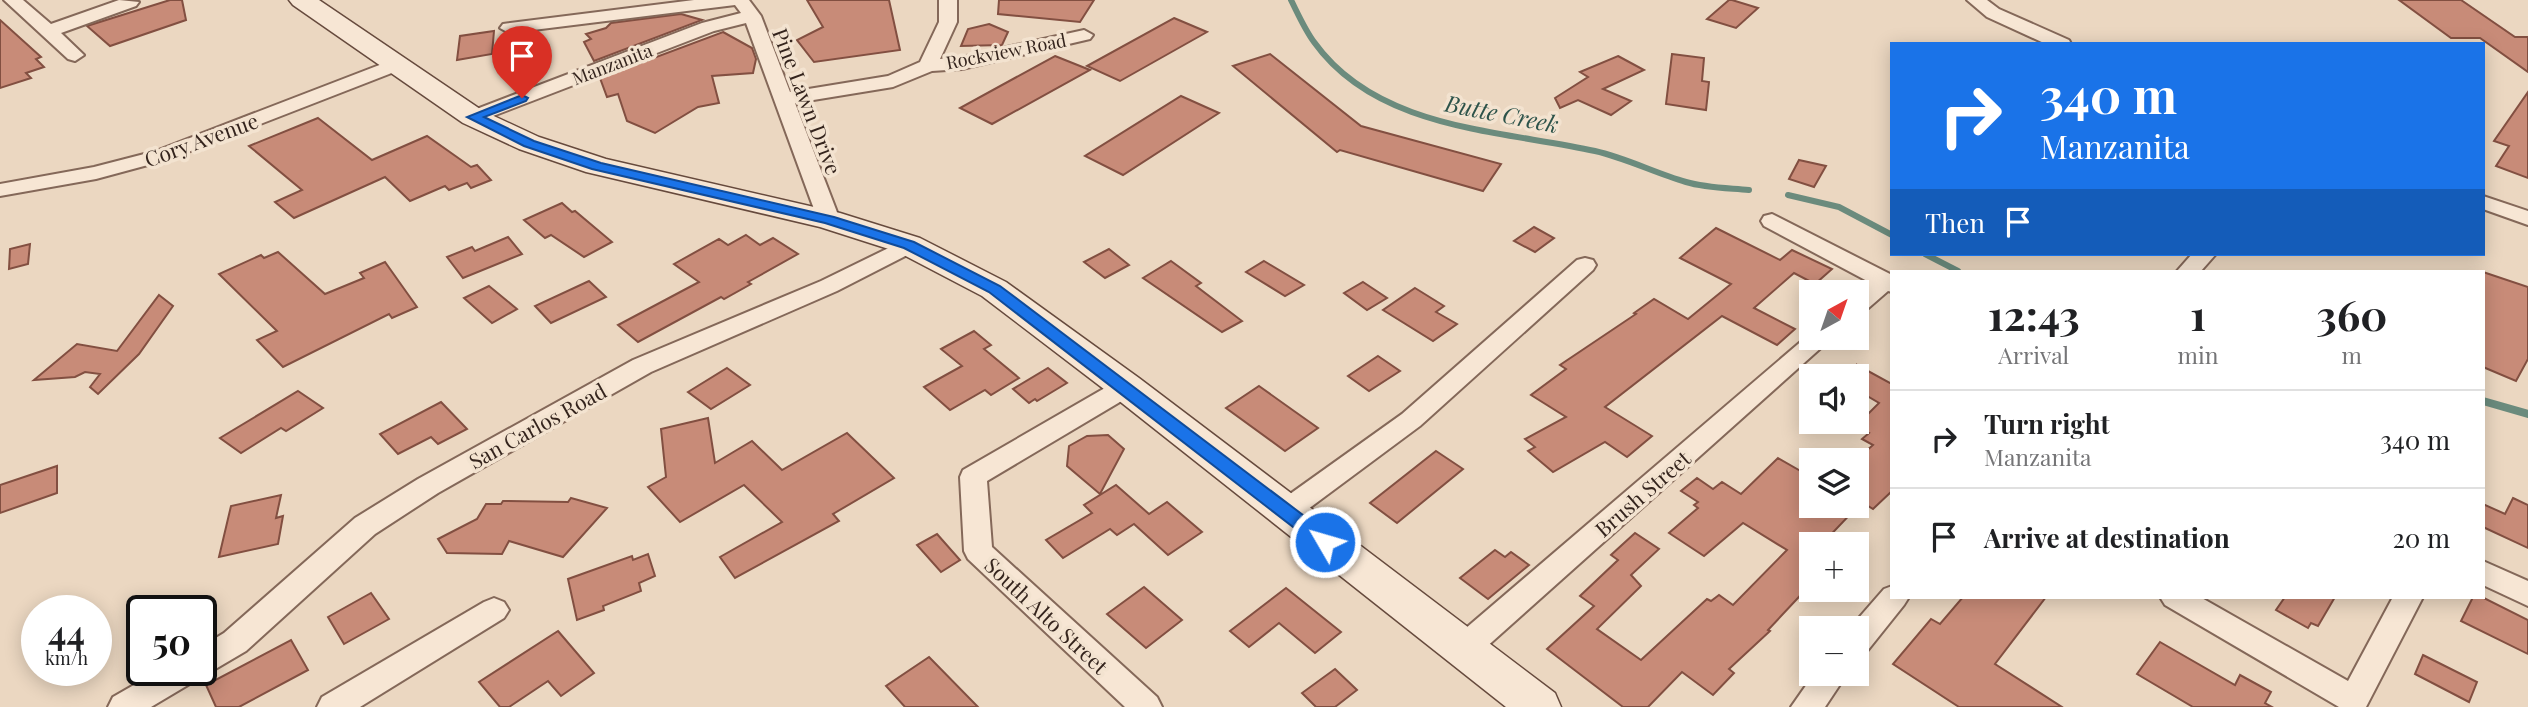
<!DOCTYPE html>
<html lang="en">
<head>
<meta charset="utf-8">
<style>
  body { margin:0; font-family:"Playfair Display",serif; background:#f6f6f6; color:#202124; height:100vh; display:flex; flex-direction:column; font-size:26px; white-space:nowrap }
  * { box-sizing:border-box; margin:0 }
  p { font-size:23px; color:#757577 }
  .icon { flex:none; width:38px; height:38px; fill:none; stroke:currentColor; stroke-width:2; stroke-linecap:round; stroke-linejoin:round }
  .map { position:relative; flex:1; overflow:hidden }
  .panel { position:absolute; left:1890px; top:270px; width:595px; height:329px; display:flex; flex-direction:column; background:#fff; border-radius:0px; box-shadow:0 4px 18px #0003 }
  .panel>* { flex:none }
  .guide { position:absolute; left:1890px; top:42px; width:595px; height:214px; border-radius:0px; box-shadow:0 4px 18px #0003; background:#1a73e8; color:#fff; overflow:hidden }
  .needle { width:46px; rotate:40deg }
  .controls { position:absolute; left:1799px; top:280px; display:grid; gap:14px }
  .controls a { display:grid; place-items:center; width:70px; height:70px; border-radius:0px; background:#fff; box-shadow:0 4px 18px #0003; font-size:35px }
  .speed { position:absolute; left:21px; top:595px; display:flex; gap:14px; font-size:35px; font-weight:700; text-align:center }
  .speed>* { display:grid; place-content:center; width:91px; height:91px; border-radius:50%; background:#fff; box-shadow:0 4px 18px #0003; line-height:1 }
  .speed small { font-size:18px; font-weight:400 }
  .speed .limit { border:4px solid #111; border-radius:10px; background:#fff; color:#111 }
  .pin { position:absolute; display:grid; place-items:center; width:60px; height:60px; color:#fff; margin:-72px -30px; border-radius:50% 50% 50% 0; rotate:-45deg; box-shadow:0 0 7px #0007 }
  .pin .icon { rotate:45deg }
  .me { position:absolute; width:77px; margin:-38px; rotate:308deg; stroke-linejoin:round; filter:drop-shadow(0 0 5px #0008) }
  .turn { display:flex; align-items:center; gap:24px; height:147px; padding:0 35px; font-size:32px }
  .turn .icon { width:91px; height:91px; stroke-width:2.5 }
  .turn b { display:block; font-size:49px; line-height:60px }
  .then { display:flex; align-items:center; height:66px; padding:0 35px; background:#0003; gap:14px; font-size:26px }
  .eta { display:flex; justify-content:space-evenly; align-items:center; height:119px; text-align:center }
  .eta b { font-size:42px; font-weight:700; line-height:49px }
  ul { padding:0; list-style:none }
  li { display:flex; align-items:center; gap:21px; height:98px; padding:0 35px; border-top:2px solid #e0e0e0 }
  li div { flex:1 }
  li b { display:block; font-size:26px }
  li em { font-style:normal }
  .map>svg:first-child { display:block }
</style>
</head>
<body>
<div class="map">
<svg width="2528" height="707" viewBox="0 0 2528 707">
  <rect width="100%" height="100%" fill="#ebd7c1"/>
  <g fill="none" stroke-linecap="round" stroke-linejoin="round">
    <g stroke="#6b8b7d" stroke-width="6">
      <path d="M 1291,0 C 1298,14 1305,30 1314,42 C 1377,130 1500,130 1595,151 C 1626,158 1655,173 1686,182 C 1706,188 1728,188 1749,190"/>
      <path d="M 1788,195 L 1839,207 L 1892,235"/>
      <path d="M 1925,254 L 1958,271"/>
    </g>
    <path stroke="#6b8b7d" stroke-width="8" d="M 2483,401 L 2528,414"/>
  </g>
  <g fill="#c88b78" stroke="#824f41" stroke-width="2">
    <path d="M 170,0 L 182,0 L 186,20 L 110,46 L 87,26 Z"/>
    <path d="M 807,0 L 889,0 L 900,50 L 814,62 L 797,40 L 823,27 Z"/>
    <path d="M 999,0 L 1094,0 L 1080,22 L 998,14 Z"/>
    <path d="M 1729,0 L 1732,0 L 1758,8 L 1736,28 L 1707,19 Z"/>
    <path d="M 2399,0 L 2461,0 L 2515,37 L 2528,37 L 2528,72 L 2480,38 L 2451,38 Z"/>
    <path d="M 681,14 L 702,20 L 594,61 L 584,42 L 591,39 L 586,34 L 606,28 L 611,23 Z"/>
    <path d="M 1174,18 L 1207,32 L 1120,81 L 1087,66 Z"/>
    <path d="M 0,20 L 41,57 L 36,59 L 44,67 L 26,73 L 31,78 L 0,88 Z"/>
    <path d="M 989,24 L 1008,32 L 1002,45 L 961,46 L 968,29 Z"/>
    <path d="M 494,31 L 492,54 L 457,60 L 460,36 Z"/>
    <path d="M 723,32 L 752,48 L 756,59 L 753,73 L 712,76 L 719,103 L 698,107 L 655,133 L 627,121 L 618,94 L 607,97 L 600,78 Z"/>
    <path d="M 1270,54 L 1361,126 L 1501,164 L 1483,191 L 1340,150 L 1337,152 L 1233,66 Z"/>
    <path d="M 1672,54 L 1704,58 L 1702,81 L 1709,82 L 1706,110 L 1666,104 Z"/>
    <path d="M 1055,56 L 1090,70 L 992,124 L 960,108 Z"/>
    <path d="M 1618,56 L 1644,70 L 1603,89 L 1631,101 L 1611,115 L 1578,100 L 1560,108 L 1555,98 L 1588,77 L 1580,72 Z"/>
    <path d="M 2528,92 L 2528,178 L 2496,166 L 2509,146 L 2494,141 Z"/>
    <path d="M 1181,96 L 1219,113 L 1123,175 L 1085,156 Z"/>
    <path d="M 318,118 L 372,160 L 427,136 L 471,167 L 477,165 L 491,180 L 471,188 L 467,183 L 449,190 L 445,186 L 410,201 L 385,177 L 294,218 L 275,202 L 302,190 L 249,146 Z"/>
    <path d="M 1799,160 L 1826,166 L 1814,187 L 1789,179 Z"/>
    <path d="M 562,203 L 572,212 L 575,211 L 612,242 L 584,257 L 551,235 L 545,238 L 524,220 Z"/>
    <path d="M 1534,227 L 1554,238 L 1535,252 L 1514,241 Z"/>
    <path d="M 1716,228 L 1780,260 L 1792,250 L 1832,269 L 1815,284 L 1794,273 L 1754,308 L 1795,329 L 1777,345 L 1722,316 L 1605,407 L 1652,436 L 1627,457 L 1605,442 L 1553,472 L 1528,451 L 1535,447 L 1525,439 L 1566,417 L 1531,395 L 1566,369 L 1560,365 L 1636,314 L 1634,313 L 1654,299 L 1688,319 L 1731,284 L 1680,258 Z"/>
    <path d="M 746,235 L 760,245 L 773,238 L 798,254 L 748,282 L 751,284 L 724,299 L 721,297 L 638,342 L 618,325 L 699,282 L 674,264 L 719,239 L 728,245 Z"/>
    <path d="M 508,237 L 522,254 L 463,278 L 447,257 L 472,247 L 475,251 Z"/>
    <path d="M 30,244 L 28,264 L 9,269 L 10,249 Z"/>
    <path d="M 1109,249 L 1129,265 L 1105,278 L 1084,262 Z"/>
    <path d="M 278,252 L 325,294 L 364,278 L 360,273 L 385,262 L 417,307 L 392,318 L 389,314 L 283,367 L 257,340 L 277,331 L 219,274 L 261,255 L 264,258 Z"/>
    <path d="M 1171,261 L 1201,283 L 1196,286 L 1242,321 L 1222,332 L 1143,278 Z"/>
    <path d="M 1264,261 L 1304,285 L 1285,296 L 1246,272 Z"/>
    <path d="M 2483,272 L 2528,287 L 2528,359 L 2516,381 L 2483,367 Z"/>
    <path d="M 589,281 L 606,297 L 551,323 L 535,306 Z"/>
    <path d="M 1363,282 L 1387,298 L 1367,310 L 1344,293 Z"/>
    <path d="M 489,286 L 517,309 L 492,323 L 464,298 Z"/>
    <path d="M 1415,288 L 1444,306 L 1436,312 L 1457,324 L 1433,341 L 1383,310 Z"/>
    <path d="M 159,295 L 173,306 L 139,354 L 98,394 L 90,387 L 100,374 L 85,372 L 75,377 L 34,380 L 77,344 L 117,351 Z"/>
    <path d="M 974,331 L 991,345 L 984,349 L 1019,378 L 991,395 L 985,390 L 950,410 L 924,387 L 962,366 L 941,349 Z"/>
    <path d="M 1378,356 L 1400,371 L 1369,391 L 1348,376 Z"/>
    <path d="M 1857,365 L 1892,384 L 1892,491 L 1873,509 L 1857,499 L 1857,459 L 1873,445 L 1862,439 L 1869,433 L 1856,426 L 1879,403 L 1857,390 Z"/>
    <path d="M 727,368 L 750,385 L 711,409 L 688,392 Z"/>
    <path d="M 1048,368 L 1067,383 L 1037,401 L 1035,399 L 1029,403 L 1013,389 Z"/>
    <path d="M 1259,386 L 1294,411 L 1318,428 L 1285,451 L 1226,408 Z"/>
    <path d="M 298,391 L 323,408 L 286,431 L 281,428 L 241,453 L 220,438 Z"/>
    <path d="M 441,402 L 467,429 L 438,444 L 431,437 L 398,454 L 380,434 Z"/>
    <path d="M 708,418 L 715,463 L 752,441 L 782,470 L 847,433 L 894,478 L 833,514 L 839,521 L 735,578 L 720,557 L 782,522 L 744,485 L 680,522 L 648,487 L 666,477 L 661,429 Z"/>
    <path d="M 1108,435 L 1124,449 L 1100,494 L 1067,466 L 1069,446 L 1087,436 Z"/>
    <path d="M 1436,451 L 1463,469 L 1397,523 L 1370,503 Z"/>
    <path d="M 1778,458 L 1811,477 L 1811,506 L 1858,506 L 1822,544 L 1811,544 L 1811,584 L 1768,630 L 1770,631 L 1729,669 L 1734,673 L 1713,695 L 1682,672 L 1648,707 L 1623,707 L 1547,649 L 1594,606 L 1580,596 L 1618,560 L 1611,555 L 1635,533 L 1659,549 L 1631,575 L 1641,586 L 1597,629 L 1641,660 L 1707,599 L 1711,601 L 1719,595 L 1733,605 L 1787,550 L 1743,523 L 1704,556 L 1669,533 L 1698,508 L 1694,505 L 1698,502 L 1681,491 L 1697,478 L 1713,489 L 1722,482 L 1741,494 Z"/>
    <path d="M 57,466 L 57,493 L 0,513 L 0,485 Z"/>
    <path d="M 1116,485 L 1149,514 L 1167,502 L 1202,532 L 1168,555 L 1134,524 L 1117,535 L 1110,529 L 1063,558 L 1046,540 L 1092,513 L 1084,505 Z"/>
    <path d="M 281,495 L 276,518 L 283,516 L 278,544 L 219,557 L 231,506 Z"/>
    <path d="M 571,498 L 607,508 L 563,557 L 509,541 L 502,554 L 447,553 L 438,539 L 477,519 L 486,504 L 501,504 L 503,501 L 568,502 Z"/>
    <path d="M 2513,498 L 2528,505 L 2528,548 L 2483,527 L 2483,504 L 2505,514 Z"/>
    <path d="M 937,534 L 960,560 L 941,572 L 917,545 Z"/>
    <path d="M 1495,550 L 1505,557 L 1511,552 L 1529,565 L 1488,599 L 1460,578 Z"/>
    <path d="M 648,554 L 655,576 L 639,583 L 641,591 L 603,606 L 604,610 L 577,620 L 568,579 L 632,556 L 633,560 Z"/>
    <path d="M 1144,587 L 1182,620 L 1146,648 L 1107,614 Z"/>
    <path d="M 1286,588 L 1341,632 L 1315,653 L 1279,623 L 1249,647 L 1230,631 Z"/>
    <path d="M 371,593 L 389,619 L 344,644 L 328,617 Z"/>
    <path d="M 1963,597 L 2046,597 L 1995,664 L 2062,707 L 1959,707 L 1893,664 L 1931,619 L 1940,624 Z"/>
    <path d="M 2285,597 L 2335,597 L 2318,626 L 2311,623 L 2308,628 L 2276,610 Z"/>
    <path d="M 2473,597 L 2482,597 L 2528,620 L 2528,654 L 2461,621 Z"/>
    <path d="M 558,631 L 594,673 L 561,696 L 548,681 L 509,707 L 500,707 L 479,682 Z"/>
    <path d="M 291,640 L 308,670 L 239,707 L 216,707 L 206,685 Z"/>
    <path d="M 2160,642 L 2235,685 L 2240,675 L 2271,692 L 2265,703 L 2272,707 L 2193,707 L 2137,674 Z"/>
    <path d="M 2423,655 L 2477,682 L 2469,702 L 2415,674 Z"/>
    <path d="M 929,657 L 978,707 L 905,707 L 886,686 Z"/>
    <path d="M 1335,669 L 1357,690 L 1335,707 L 1316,707 L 1302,693 Z"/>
  </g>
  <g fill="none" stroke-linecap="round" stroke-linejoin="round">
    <defs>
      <g id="minor">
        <path d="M 4,0 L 23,0 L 51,24 L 119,0 L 139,2 L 136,6 L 61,33 L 84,55 L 75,61 L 68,59 Z"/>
        <path d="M 694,0 L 749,0 L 761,16 L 790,92 L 888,76 L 920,62 L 939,22 L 939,0 L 957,0 L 957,22 L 940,59 L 962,57 L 1084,30 L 1093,35 L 1090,39 L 962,69 L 932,71 L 893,87 L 795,103 L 840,220 L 837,225 L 821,225 L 818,220 L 746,23 L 714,31 L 480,121 L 466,121 L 463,117 L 466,113 L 702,23 L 741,13 L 735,5 L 509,33 L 500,28 L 503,24 Z"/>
        <path d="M 1967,0 L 1987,0 L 1999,9 L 2069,40 L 2071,44 L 2046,44 L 1987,17 Z"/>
        <path d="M 395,59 L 404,65 L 402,69 L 170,159 L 96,179 L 0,196 L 0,184 L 94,167 L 156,151 Z"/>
        <path d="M 2483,196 L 2528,211 L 2528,225 L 2483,209 Z"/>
        <path d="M 1772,214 L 1892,275 L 1892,292 L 1888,291 L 1865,311 L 1857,314 L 1857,294 L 1869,282 L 1764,226 L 1761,221 L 1764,216 Z"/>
        <path d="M 909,238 L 917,240 L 920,245 L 917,250 L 837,291 L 651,372 L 438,493 L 375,534 L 246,651 L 212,671 L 200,674 L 198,679 L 151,707 L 108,707 L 113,697 L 160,670 L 201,670 L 201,647 L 224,633 L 355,518 L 418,479 L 633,360 L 821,281 Z"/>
        <path d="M 2192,254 L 2216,254 L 2201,271 L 2177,271 Z"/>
        <path d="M 1585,258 L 1593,260 L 1596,265 L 1593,270 L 1420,426 L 1296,518 L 1286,521 L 1276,518 L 1272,511 L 1276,504 L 1402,414 L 1577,260 Z"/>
        <path d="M 1811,333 L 1811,338 L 1832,338 L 1474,658 L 1463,662 L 1452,658 L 1448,649 L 1452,640 Z"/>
        <path d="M 1126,378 L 1135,381 L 1139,387 L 1135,393 L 987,481 L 992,547 L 1157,697 L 1162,707 L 1125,707 L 968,559 L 964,551 L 960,477 L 963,470 L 1117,381 Z"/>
        <path d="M 2483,561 L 2528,581 L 2528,606 L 2483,585 Z"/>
        <path d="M 1892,586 L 1892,597 L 1909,597 L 1904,605 L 1868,650 L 1857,653 L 1857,628 L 1850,628 L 1884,589 Z"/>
        <path d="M 2160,597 L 2200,597 L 2348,681 L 2393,597 L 2423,597 L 2366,707 L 2339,707 L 2165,605 Z"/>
        <path d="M 494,598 L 504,602 L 509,610 L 504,618 L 360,707 L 317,707 L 322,697 L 484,602 Z"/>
        <path d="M 1814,674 L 1847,674 L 1825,707 L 1791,707 Z"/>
      </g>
      <path id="secondary" d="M 289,0 L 319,0 L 483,111 L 539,137 L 606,159 L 840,213 L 920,238 L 1006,282 L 1139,378 L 1555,693 L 1561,707 L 1506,707 L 1113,396 L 982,296 L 898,252 L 820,227 L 586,172 L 519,149 L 463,123 L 293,5 Z"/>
    </defs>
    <use href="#minor" stroke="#846859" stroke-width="4"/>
    <use href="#secondary" stroke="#664a3d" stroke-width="3"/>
    <use href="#minor" fill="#f7e6d4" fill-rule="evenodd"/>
    <use href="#secondary" fill="#f7e6d4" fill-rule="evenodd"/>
  </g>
  <path fill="#1a73e8" stroke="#114b97" stroke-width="2" d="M 522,95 L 528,98 L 526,101 L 484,117 L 534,141 L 601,163 L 834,217 L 914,242 L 1000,286 L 1332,537 L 1334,542 L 1332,547 L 1319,547 L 989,292 L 904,248 L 825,223 L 592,169 L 524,146 L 467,117 Z"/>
  <g text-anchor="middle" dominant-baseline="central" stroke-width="7" stroke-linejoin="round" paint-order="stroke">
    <g font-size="18" fill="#34241d" stroke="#f3e3d0">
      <text transform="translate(1006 51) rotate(-11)">Rockview Road</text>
      <text transform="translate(612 64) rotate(-21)">Manzanita</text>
    </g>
    <g font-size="21" fill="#34241d" stroke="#f3e3d0">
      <text transform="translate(808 101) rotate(69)">Pine Lawn Drive</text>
      <text transform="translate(201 139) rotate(-20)">Cory Avenue</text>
      <text transform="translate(537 425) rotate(-29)">San Carlos Road</text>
      <text transform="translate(1642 493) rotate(-41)">Brush Street</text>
      <text transform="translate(1047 615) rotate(43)">South Alto Street</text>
    </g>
    <g font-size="23" font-style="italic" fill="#2d534a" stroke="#f3e3d0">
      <text transform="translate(1502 113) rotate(11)">Butte Creek</text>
    </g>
  </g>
</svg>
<div class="controls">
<a><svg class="needle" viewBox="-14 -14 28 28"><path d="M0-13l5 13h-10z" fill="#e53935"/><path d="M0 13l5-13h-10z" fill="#757577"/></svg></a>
<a><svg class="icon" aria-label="sound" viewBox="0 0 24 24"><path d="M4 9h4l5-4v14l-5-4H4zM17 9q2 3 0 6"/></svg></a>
<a><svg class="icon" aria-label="layers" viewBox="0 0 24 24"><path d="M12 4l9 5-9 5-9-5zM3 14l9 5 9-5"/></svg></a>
<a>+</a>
<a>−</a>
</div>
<div class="speed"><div>44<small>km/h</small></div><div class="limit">50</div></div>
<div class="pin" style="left:522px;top:98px;background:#d93025"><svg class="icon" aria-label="arrive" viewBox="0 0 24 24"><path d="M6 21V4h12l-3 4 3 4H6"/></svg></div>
<svg class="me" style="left:1325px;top:542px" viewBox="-20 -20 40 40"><circle r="17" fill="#1a73e8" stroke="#fff" stroke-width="3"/><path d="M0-11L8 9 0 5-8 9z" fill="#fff"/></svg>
<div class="guide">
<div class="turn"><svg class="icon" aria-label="right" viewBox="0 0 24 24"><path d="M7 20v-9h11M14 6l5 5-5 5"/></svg><div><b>340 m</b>Manzanita</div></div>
<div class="then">Then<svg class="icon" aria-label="arrive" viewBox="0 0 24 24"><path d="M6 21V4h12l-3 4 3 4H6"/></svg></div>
</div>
<section class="panel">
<div class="eta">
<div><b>12:43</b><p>Arrival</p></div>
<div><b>1</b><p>min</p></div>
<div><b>360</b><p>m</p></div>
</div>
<ul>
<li><svg class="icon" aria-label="right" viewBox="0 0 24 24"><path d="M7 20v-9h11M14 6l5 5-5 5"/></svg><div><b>Turn right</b><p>Manzanita</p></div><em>340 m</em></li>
<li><svg class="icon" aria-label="arrive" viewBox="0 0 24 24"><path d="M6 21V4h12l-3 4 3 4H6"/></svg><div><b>Arrive at destination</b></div><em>20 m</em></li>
</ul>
</section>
</div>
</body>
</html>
